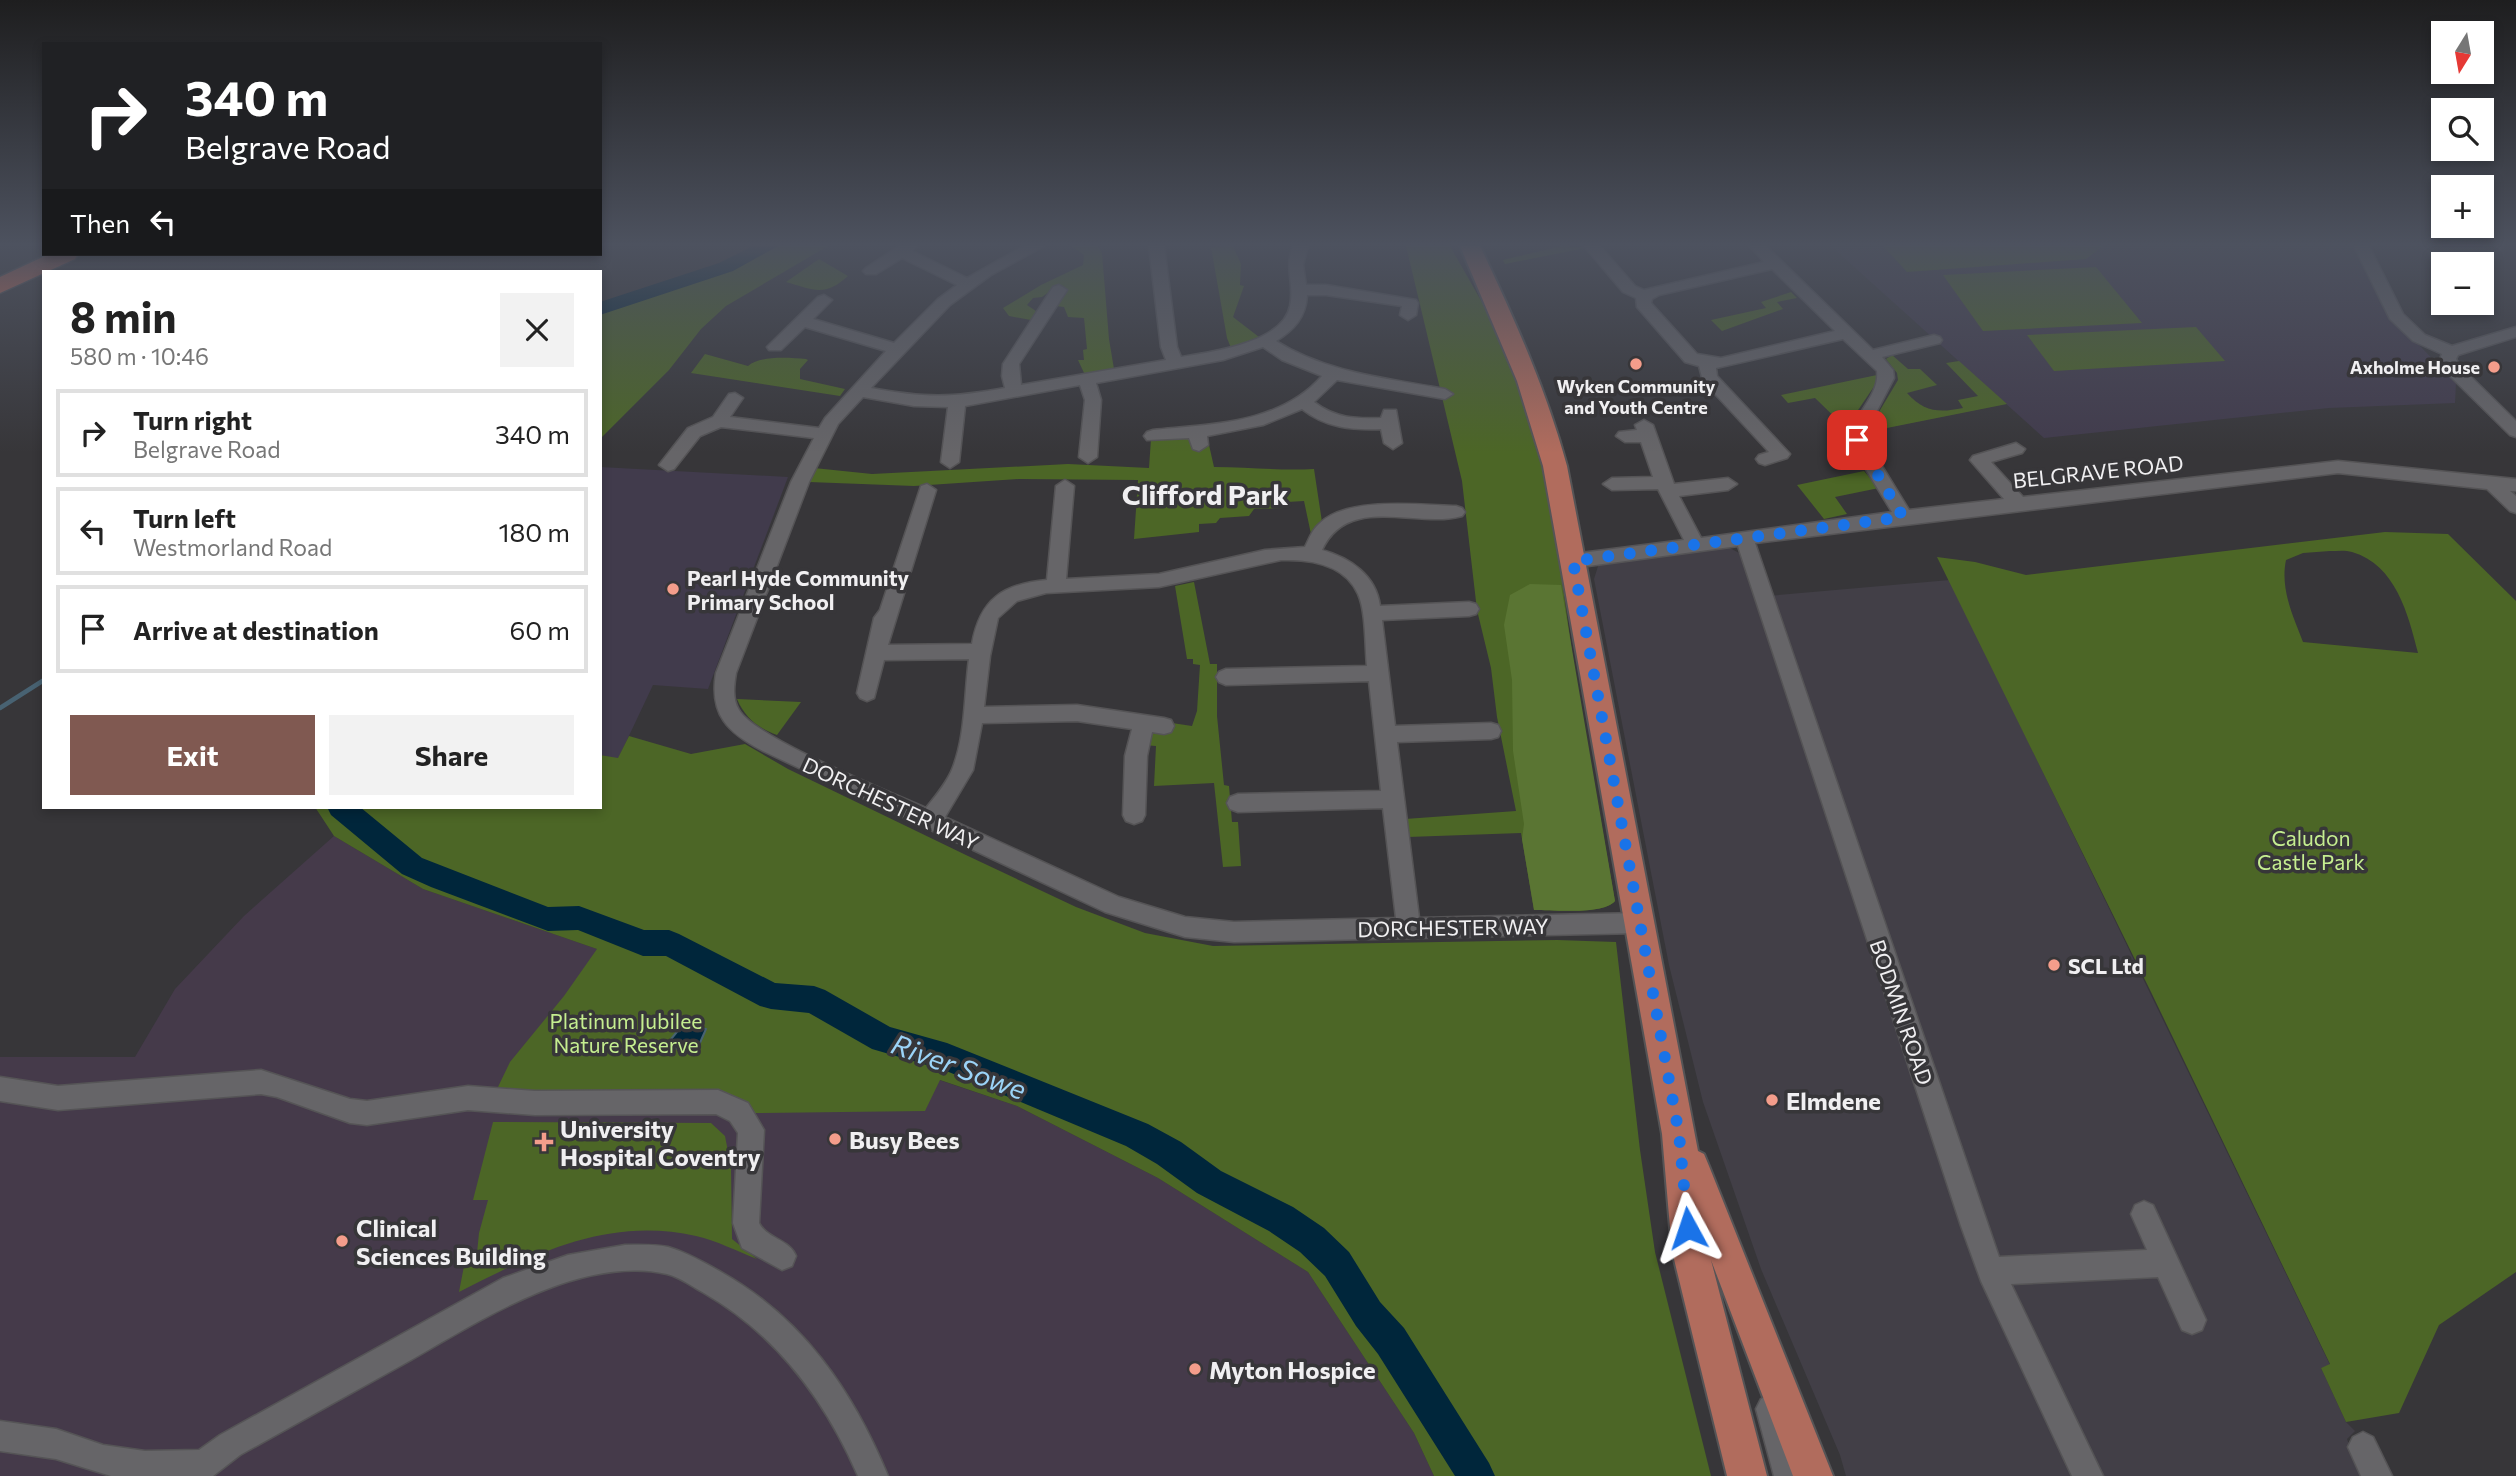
<!DOCTYPE html>
<html lang="en">
<head>
<meta charset="utf-8">
<style>
  body { margin:0; font-family:Commissioner,sans-serif; background:#f2f2f2; color:#222; height:100vh; display:flex; flex-direction:column; font-size:26px; white-space:nowrap }
  * { box-sizing:border-box; margin:0 }
  p { font-size:23px; color:#767676 }
  .icon { flex:none; width:38px; height:38px; fill:none; stroke:currentColor; stroke-width:2; stroke-linecap:round; stroke-linejoin:round }
  .map { position:relative; flex:1; overflow:hidden }
  .drawer { position:absolute; left:42px; top:270px; width:560px; height:539px; display:flex; flex-direction:column; background:#fff; border-radius:0px; box-shadow:0 4px 10px #0003 }
  .drawer>* { flex:none }
  .hud { position:absolute; left:42px; top:42px; width:560px; height:214px; border-radius:0px; box-shadow:0 4px 10px #0003; background:#202124; color:#fff; overflow:hidden }
  .needle { width:46px; rotate:191deg }
  .fabs { position:absolute; left:2431px; top:21px; display:grid; gap:14px }
  .fabs a { display:grid; place-items:center; width:63px; height:63px; border-radius:0px; background:#fff; box-shadow:0 4px 10px #0003; font-size:35px }
  .pin { position:absolute; display:grid; place-items:center; width:60px; height:60px; color:#fff; margin:-30px; border-radius:14px; box-shadow:0 4px 10px #0006 }
  .me { position:absolute; width:77px; margin:-38px; rotate:355deg; stroke-linejoin:round; filter:drop-shadow(0 0 5px #0008) }
  .turn { display:flex; align-items:center; gap:24px; height:147px; padding:0 28px; font-size:32px }
  .turn .icon { width:91px; height:91px; stroke-width:2.5 }
  .turn b { display:block; font-size:49px; line-height:60px }
  .then { display:flex; align-items:center; height:66px; padding:0 28px; background:#0003; gap:14px; font-size:26px }
  .round { display:grid; place-items:center; flex:none; width:74px; height:74px; border-radius:0px; background:#f2f2f2 }
  .overview { display:flex; align-items:center; justify-content:space-between; height:119px; padding:0 28px }
  h1 { font-size:42px; font-weight:700; line-height:52px }
  .button { display:flex; gap:14px; margin-top:auto; padding:14px 28px }
  .button a { flex:1; height:80px; border-radius:0px; background:#805951; color:#fff; font-size:28px; font-weight:700; line-height:80px; text-align:center }
  .button a+a { background:#f2f2f2; color:#222 }
  ul { padding:0; list-style:none }
  li { display:flex; align-items:center; gap:21px; height:88px; margin:0 14px 10px; padding:0 14px; border:4px solid #e0e0e0; border-radius:0px }
  li div { flex:1 }
  li b { display:block; font-size:26px }
  li em { font-style:normal }
  .map>svg:first-child { display:block }
</style>
</head>
<body>
<div class="map">
<svg width="2516" height="1476" viewBox="0 0 2516 1476">
  <rect width="100%" height="100%" fill="#373639"/>
  <path fill="#423f47" d="M 1728,547 L 1739,553 L 1756,597 L 1950,580 L 2330,1365 L 2321,1368 L 2346,1422 L 2355,1431 L 2347,1439 L 2361,1476 L 1846,1476 L 1840,1455 L 1761,1269 L 1703,1102 L 1669,965 L 1594,579 L 1599,563 Z"/>
  <g fill="#413b4c">
    <path d="M 2353,246 L 2387,312 L 2456,383 L 2455,403 L 2329,408 L 2044,438 L 1832,247 Z"/>
    <path d="M 600,467 L 788,477 L 708,689 L 653,685 L 618,759 L 600,755 Z"/>
  </g>
  <path fill="#453a4a" d="M 334,836 L 423,889 L 690,981 L 939,1080 L 1017,1106 L 1158,1178 L 1308,1272 L 1414,1433 L 1434,1476 L 0,1476 L 0,1057 L 135,1057 L 175,989 L 244,916 Z"/>
  <g fill="#4c6626" fill-rule="evenodd">
    <path d="M 762,246 L 828,246 L 726,306 L 701,329 L 669,370 L 600,439 L 600,306 L 725,263 Z"/>
    <path d="M 1072,246 L 1098,246 L 1102,253 L 1109,339 L 1114,369 L 1085,375 L 1078,360 L 1084,360 L 1083,350 L 1087,349 L 1084,318 L 1068,317 L 1064,307 L 1056,306 L 1053,289 L 1042,297 L 1033,298 L 1027,305 L 1036,311 L 1031,320 L 1009,316 L 1003,308 L 1041,285 L 1083,265 L 1084,255 Z"/>
    <path d="M 1233,246 L 1241,264 L 1240,285 L 1244,286 L 1233,317 L 1259,337 L 1231,348 L 1227,338 L 1211,247 Z"/>
    <path d="M 1406,246 L 1450,246 L 1508,348 L 1541,453 L 1554,522 L 1575,674 L 1615,901 C 1603,915 1553,910 1534,910 L 1521,833 L 1408,837 L 1405,819 L 1516,811 L 1497,717 L 1491,668 L 1477,610 L 1462,481 Z"/>
    <path d="M 1562,246 L 1585,248 L 1505,264 L 1503,260 Z"/>
    <path d="M 2103,246 L 2086,259 L 1907,272 L 1883,246 Z"/>
    <path d="M 819,259 L 848,276 C 825,297 814,290 786,282 Z"/>
    <path d="M 2096,267 L 2142,323 L 1983,331 L 1943,275 Z"/>
    <path d="M 1791,292 L 1797,298 L 1777,302 L 1783,309 L 1722,331 L 1711,320 L 1766,308 L 1761,302 Z"/>
    <path d="M 2196,327 L 2225,361 L 2054,371 L 2027,335 Z"/>
    <path d="M 705,354 L 748,366 C 761,355 790,358 806,359 L 808,360 L 800,369 L 800,379 L 845,389 L 840,396 L 691,373 Z"/>
    <path d="M 1892,355 L 1908,369 L 1920,369 L 1937,385 L 1907,393 C 1924,412 1939,413 1963,408 L 1958,400 L 1978,396 L 1946,363 L 1959,361 L 2007,404 L 1867,432 L 1898,380 L 1897,373 L 1886,359 Z"/>
    <path d="M 1877,375 L 1877,382 L 1846,428 L 1815,398 L 1788,403 L 1781,395 Z"/>
    <path d="M 1190,438 L 1198,447 L 1209,445 L 1214,467 C 1249,467 1280,471 1314,469 L 1322,522 L 1311,534 L 1304,501 L 1287,502 L 1284,508 L 1254,509 L 1249,516 L 1220,518 L 1216,523 L 1199,524 L 1199,532 L 1134,539 L 1138,480 L 1019,479 L 914,486 L 809,482 L 814,468 L 872,474 L 1068,464 L 1149,468 L 1151,439 Z"/>
    <path d="M 1864,471 L 1879,488 L 1835,497 L 1847,514 L 1824,519 L 1797,485 Z"/>
    <path d="M 2385,532 L 2448,534 L 2516,601 L 2516,1272 L 2439,1325 L 2399,1413 L 2346,1422 L 2321,1368 L 2330,1364 L 2151,992 L 1937,557 L 1975,562 L 2026,575 ZM 2330,551 C 2337,551 2346,550 2352,552 C 2396,565 2408,614 2418,653 L 2303,642 C 2293,616 2280,589 2286,560 L 2303,553 Z"/>
    <path d="M 1194,582 L 1210,664 L 1217,664 L 1217,716 L 1224,785 L 1229,786 L 1232,822 L 1238,822 L 1241,866 L 1223,867 L 1214,783 L 1154,786 L 1156,746 L 1143,745 L 1150,731 L 1172,723 L 1192,726 L 1197,711 L 1200,665 L 1193,664 L 1193,659 L 1187,659 L 1175,586 Z"/>
    <path d="M 737,699 L 801,702 L 777,735 C 758,728 745,718 737,699 Z"/>
    <path d="M 629,736 L 691,754 L 745,744 L 788,769 L 968,856 L 1076,907 L 1145,933 L 1213,946 L 1557,940 L 1616,942 L 1640,1150 L 1655,1252 L 1711,1476 L 1434,1476 L 1414,1433 L 1308,1272 L 1158,1178 L 1017,1106 L 940,1080 L 925,1111 L 755,1113 L 743,1101 L 504,1099 L 498,1087 L 510,1062 L 564,996 L 597,949 L 423,889 L 334,836 L 315,807 L 600,807 L 600,755 L 618,758 Z"/>
    <path d="M 493,1122 L 711,1123 L 725,1136 L 731,1167 L 732,1239 L 757,1259 C 737,1251 717,1241 696,1236 C 608,1216 534,1254 459,1292 L 464,1266 L 476,1263 L 479,1233 L 488,1200 L 473,1200 Z"/>
  </g>
  <path fill="#5a7533" d="M 1530,584 L 1561,585 L 1615,901 C 1603,915 1553,910 1534,910 L 1522,839 L 1524,824 L 1513,751 L 1512,680 L 1504,625 L 1510,595 Z"/>
  <path fill="#00263b" stroke="#486272" stroke-width="2" d="M 685,1022 L 706,1029 L 699,1045 L 678,1049 L 667,1044 Z"/>
  <g fill="none" stroke-linecap="round" stroke-linejoin="round">
    <path stroke="#486272" stroke-width="4.5" d="M 0,708 L 44,680"/>
    <g fill="#00263b" fill-rule="evenodd">
      <path d="M 753,246 L 778,246 L 733,271 L 600,315 L 600,302 L 719,263 Z"/>
      <path d="M 327,807 L 360,807 L 422,858 L 548,907 L 579,906 L 644,930 L 669,930 L 679,934 L 775,983 L 814,986 L 825,990 L 890,1027 L 947,1043 L 1148,1124 L 1181,1142 L 1221,1171 L 1293,1207 L 1324,1228 L 1349,1252 L 1380,1302 L 1404,1328 L 1489,1463 L 1495,1476 L 1455,1476 L 1378,1354 L 1356,1326 L 1325,1276 L 1300,1252 L 1269,1231 L 1197,1193 L 1157,1164 L 1126,1146 L 944,1070 L 872,1049 L 809,1013 L 771,1009 L 760,1006 L 666,956 L 643,956 L 578,930 L 548,931 L 431,887 L 402,874 L 331,815 Z"/>
    </g>
    <defs>
      <g id="minor">
        <path d="M 899,246 L 917,246 L 912,251 L 967,278 L 1024,246 L 1044,246 L 991,275 L 950,305 L 871,388 C 924,398 952,398 1005,388 L 1002,376 L 1003,364 L 1053,287 L 1059,285 L 1067,290 L 1019,364 L 1021,385 L 1166,360 L 1161,347 L 1149,246 L 1164,246 L 1177,347 L 1181,357 C 1211,352 1283,343 1290,306 C 1295,285 1284,268 1293,246 L 1308,246 L 1303,265 L 1306,285 L 1326,285 L 1416,300 L 1418,303 L 1416,315 L 1408,320 L 1400,315 L 1402,306 L 1326,295 L 1307,295 C 1306,317 1294,330 1276,341 C 1327,373 1386,378 1445,389 L 1453,394 L 1445,399 L 1337,380 L 1314,402 C 1335,418 1355,419 1381,418 L 1384,410 L 1396,410 L 1402,443 L 1393,449 L 1384,443 L 1381,429 C 1352,430 1326,428 1302,409 L 1263,425 L 1207,436 L 1208,445 L 1199,451 L 1193,449 L 1189,438 L 1147,440 L 1144,436 L 1147,432 L 1153,430 C 1212,424 1280,424 1322,376 L 1282,360 L 1263,347 L 1223,360 L 1096,383 L 1101,400 L 1097,457 L 1088,463 L 1079,457 L 1085,400 L 1080,385 L 965,406 L 959,462 L 950,468 L 941,462 L 948,407 L 914,406 L 863,397 L 838,424 L 809,482 L 736,673 C 734,685 732,699 739,710 C 755,738 890,792 926,808 C 935,797 945,785 951,772 C 966,738 964,695 969,659 L 884,660 L 874,698 L 867,701 L 860,698 L 857,693 L 874,618 L 880,610 L 921,486 L 927,484 L 936,490 L 888,645 L 972,644 C 980,599 1003,584 1047,580 L 1056,486 L 1065,480 L 1074,486 L 1066,579 L 1159,574 L 1265,550 L 1305,547 C 1309,539 1312,530 1319,524 C 1346,496 1420,505 1456,506 L 1462,508 L 1465,512 L 1462,516 C 1417,529 1348,493 1322,550 C 1350,558 1376,575 1380,606 L 1469,602 L 1476,604 L 1479,609 L 1476,614 L 1469,616 L 1382,620 L 1395,726 L 1491,723 L 1498,725 L 1501,731 L 1498,737 L 1491,739 L 1397,742 L 1419,918 L 1640,913 L 1648,916 L 1652,923 L 1648,930 L 1640,933 L 1234,942 L 1185,937 L 1105,912 L 763,751 C 728,733 709,715 716,673 L 791,482 L 814,438 L 721,427 L 700,436 L 674,469 L 668,471 L 659,465 L 688,428 L 713,417 L 729,394 L 735,393 L 743,398 L 730,417 L 819,428 L 825,418 L 886,351 L 805,327 L 781,350 L 769,350 L 767,347 L 818,297 L 824,295 L 832,300 L 813,319 L 894,343 L 938,299 L 957,285 L 902,258 L 876,274 L 866,274 L 863,271 L 866,268 ZM 1281,560 C 1309,559 1345,564 1358,594 C 1366,611 1365,646 1367,666 L 1226,669 L 1219,672 L 1216,677 L 1219,682 L 1226,685 L 1369,681 L 1381,791 L 1238,794 L 1230,797 L 1227,803 L 1230,809 L 1238,812 L 1383,808 L 1396,918 L 1234,922 L 1185,917 L 1119,897 L 945,817 L 973,770 L 982,723 L 1077,721 L 1132,729 L 1125,756 L 1123,815 L 1126,821 L 1134,824 L 1142,821 L 1145,815 L 1147,756 L 1152,732 L 1164,734 L 1171,732 L 1174,726 L 1171,720 L 1164,718 L 1077,705 L 984,707 L 990,656 L 998,618 L 1017,601 L 1046,593 L 1159,587 Z"/>
        <path d="M 1584,246 L 1600,246 L 1635,286 L 1644,290 L 1764,262 L 1750,246 L 1766,246 L 1873,350 L 1934,335 L 1940,337 L 1942,340 L 1940,343 L 1882,357 L 1893,370 L 1894,378 L 1867,430 L 1866,440 L 1909,510 L 2004,499 L 1970,460 L 1973,456 L 2016,443 L 2025,449 L 2022,453 L 1991,462 L 2023,497 L 2338,461 L 2516,479 L 2516,491 L 2510,491 L 2516,496 L 2516,513 L 2510,511 L 2487,489 L 2338,473 L 1755,543 L 1999,1257 L 2147,1250 L 2131,1214 L 2135,1205 L 2144,1201 L 2153,1205 L 2206,1320 L 2202,1330 L 2192,1334 L 2182,1330 L 2158,1277 L 2011,1284 L 2103,1476 L 2072,1476 L 1981,1281 L 1961,1226 L 1738,546 L 1573,568 L 1566,566 L 1564,561 L 1566,556 L 1573,554 L 1684,540 L 1658,489 L 1612,490 L 1603,484 L 1612,478 L 1653,477 L 1641,442 L 1625,442 L 1616,436 L 1619,432 L 1637,430 L 1635,425 L 1644,420 L 1653,425 L 1674,484 L 1728,478 L 1737,484 L 1728,490 L 1679,496 L 1701,538 L 1892,512 L 1848,440 C 1852,416 1880,396 1877,371 L 1843,339 L 1716,368 L 1717,376 L 1790,454 L 1787,458 L 1765,465 L 1759,463 L 1756,459 L 1759,455 L 1769,452 L 1703,381 L 1699,366 L 1685,362 L 1637,307 L 1636,298 L 1623,292 ZM 1772,269 L 1835,331 L 1721,358 L 1697,354 L 1651,303 L 1652,299 L 1659,295 Z"/>
        <path d="M 2354,246 L 2369,246 L 2403,314 L 2425,335 L 2452,346 L 2516,327 L 2516,337 L 2458,355 L 2456,359 L 2461,367 L 2516,421 L 2516,437 L 2510,435 L 2448,374 L 2440,359 L 2442,354 L 2413,341 L 2390,319 Z"/>
        <path d="M 261,1070 L 350,1099 L 367,1101 L 468,1086 L 535,1091 L 718,1090 L 748,1103 L 764,1130 L 759,1223 C 767,1239 789,1239 796,1256 L 792,1266 L 782,1270 L 742,1248 L 733,1223 L 738,1133 L 730,1121 L 716,1114 L 535,1115 L 468,1110 L 367,1125 L 350,1123 L 277,1097 L 261,1094 L 58,1110 L 0,1101 L 0,1077 L 58,1086 Z"/>
        <path d="M 625,1245 C 639,1245 654,1244 668,1247 C 686,1252 705,1263 721,1272 C 803,1318 853,1391 888,1476 L 858,1476 C 825,1400 777,1335 704,1293 C 693,1287 680,1277 667,1274 C 578,1254 475,1324 402,1365 C 348,1395 294,1425 240,1455 L 213,1476 L 111,1476 L 56,1459 L 0,1451 L 0,1421 L 56,1429 L 103,1445 L 145,1451 L 199,1450 L 220,1435 L 503,1278 L 568,1255 Z"/>
        <path d="M 1771,1394 L 1781,1399 L 1786,1409 L 1804,1476 L 1774,1476 L 1756,1409 L 1761,1399 Z"/>
        <path d="M 2363,1432 L 2373,1437 L 2392,1476 L 2361,1476 L 2348,1447 L 2353,1437 Z"/>
      </g>
      <path id="major" d="M 1460,246 L 1480,246 C 1514,318 1546,389 1567,466 L 1698,1151 L 1704,1154 L 1709,1166 L 1833,1476 L 1793,1476 L 1711,1260 L 1767,1476 L 1727,1476 L 1672,1251 L 1662,1134 L 1543,466 L 1517,381 Z"/>
      <path id="highway" d="M 49,254 L 78,254 L 75,259 L 0,293 L 0,277 Z"/>
    </defs>
    <use href="#minor" stroke="#555456" stroke-width="3"/>
    <use href="#major" stroke="#555456" stroke-width="4"/>
    <use href="#highway" stroke="#555456" stroke-width="3"/>
    <use href="#minor" fill="#666568" fill-rule="evenodd"/>
    <use href="#major" fill="#b16c5d" fill-rule="evenodd"/>
    <use href="#highway" fill="#e37056" fill-rule="evenodd"/>
  </g>
  <linearGradient id="sky" x2="0" y2="1"><stop stop-color="#1e1e1f"/><stop offset="0.54" stop-color="#4d525f"/><stop offset="1" stop-color="#4d525f" stop-opacity="0"/></linearGradient>
  <rect width="2516" height="453" fill="url(#sky)"/>
  <g fill="none" stroke-linecap="round" stroke-linejoin="round">
    <path stroke="#1a73e8" stroke-width="12" stroke-dasharray="0 21.6" d="M 1688,1228 L 1679,1134 L 1573,561 L 1903,517 L 1857,440"/>
  </g>
  <g fill="#f49d8b" stroke="#373639" stroke-width="2.5">
    <circle cx="1636" cy="364" r="7"/>
    <circle cx="2494" cy="367" r="7"/>
    <circle cx="673" cy="589" r="7"/>
    <circle cx="2054" cy="965" r="7"/>
    <circle cx="1772" cy="1100" r="7"/>
    <circle cx="835" cy="1139" r="7"/>
    <path d="M540.5 1131.5h7v7h7v7h-7v7h-7v-7h-7v-7h7z"/>
    <circle cx="342" cy="1241" r="7"/>
    <circle cx="1195" cy="1369" r="7"/>
  </g>
  <g text-anchor="middle" dominant-baseline="central" stroke-width="7" stroke-linejoin="round" paint-order="stroke">
    <g font-size="18" font-weight="bold" fill="#f0eff1" stroke="#373639" text-anchor="end">
      <text x="2480" y="367">Axholme House</text>
      <text x="1636" y="386" text-anchor="middle">Wyken Community<tspan x="1636" dy="21">and Youth Centre</tspan></text>
    </g>
    <g font-size="21" fill="#f0eff1" stroke="#373639">
      <text transform="translate(2098 471) rotate(-6)">BELGRAVE ROAD</text>
      <text transform="translate(891 803) rotate(25)">DORCHESTER WAY</text>
      <text transform="translate(1453 927) rotate(-1)">DORCHESTER WAY</text>
      <text transform="translate(1902 1012) rotate(71)">BODMIN ROAD</text>
    </g>
    <g font-size="21" font-weight="bold" fill="#f0eff1" stroke="#373639" text-anchor="start">
      <text x="687" y="577">Pearl Hyde Community<tspan x="687" dy="24">Primary School</tspan></text>
      <text x="2068" y="965">SCL Ltd</text>
    </g>
    <g font-size="21" fill="#c5ee90" stroke="#373639">
      <text x="2311" y="837">Caludon<tspan x="2311" dy="24">Castle Park</tspan></text>
      <text x="626" y="1020">Platinum Jubilee<tspan x="626" dy="24">Nature Reserve</tspan></text>
    </g>
    <g font-size="24" font-weight="bold" fill="#f0eff1" stroke="#373639" text-anchor="start">
      <text x="1786" y="1100">Elmdene</text>
      <text x="560" y="1128">University<tspan x="560" dy="28">Hospital Coventry</tspan></text>
      <text x="849" y="1139">Busy Bees</text>
      <text x="356" y="1227">Clinical<tspan x="356" dy="28">Sciences Building</tspan></text>
      <text x="1209" y="1369">Myton Hospice</text>
    </g>
    <g font-size="28" font-weight="bold" fill="#f0eff1" stroke="#373639">
      <text x="1205" y="494">Clifford Park</text>
    </g>
    <g font-size="28" font-style="italic" fill="#9bd3f7" stroke="#373639">
      <text transform="translate(959 1066) rotate(20)">River Sowe</text>
    </g>
  </g>
</svg>
<div class="fabs">
<a><svg class="needle" viewBox="-14 -14 28 28"><path d="M0-13l5 13h-10z" fill="#e53935"/><path d="M0 13l5-13h-10z" fill="#767676"/></svg></a>
<a><svg class="icon" aria-label="search" viewBox="0 0 24 24"><circle cx="10" cy="10" r="6"/><path d="M15 15l6 6"/></svg></a>
<a>+</a>
<a>−</a>
</div>
<div class="pin" style="left:1857px;top:440px;background:#d93025"><svg class="icon" aria-label="arrive" viewBox="0 0 24 24"><path d="M6 21V4h12l-3 4 3 4H6"/></svg></div>
<svg class="me" style="left:1688px;top:1228px" viewBox="-20 -20 40 40"><path d="M0-17L14 15 0 8-14 15z" fill="#1a73e8" stroke="#fff" stroke-width="4"/></svg>
<div class="hud">
<div class="turn"><svg class="icon" aria-label="right" viewBox="0 0 24 24"><path d="M7 20v-9h11M14 6l5 5-5 5"/></svg><div><b>340 m</b>Belgrave Road</div></div>
<div class="then">Then<svg class="icon" aria-label="left" viewBox="0 0 24 24"><path d="M17 20v-9H6M10 6l-5 5 5 5"/></svg></div>
</div>
<section class="drawer">
<div class="overview"><div><h1>8 min</h1><p>580 m · 10:46</p></div><a class="round"><svg class="icon" aria-label="close" viewBox="0 0 24 24"><path d="M6 6l12 12M18 6L6 18"/></svg></a></div>
<ul>
<li><svg class="icon" aria-label="right" viewBox="0 0 24 24"><path d="M7 20v-9h11M14 6l5 5-5 5"/></svg><div><b>Turn right</b><p>Belgrave Road</p></div><em>340 m</em></li>
<li><svg class="icon" aria-label="left" viewBox="0 0 24 24"><path d="M17 20v-9H6M10 6l-5 5 5 5"/></svg><div><b>Turn left</b><p>Westmorland Road</p></div><em>180 m</em></li>
<li><svg class="icon" aria-label="arrive" viewBox="0 0 24 24"><path d="M6 21V4h12l-3 4 3 4H6"/></svg><div><b>Arrive at destination</b></div><em>60 m</em></li>
</ul>
<div class="button"><a>Exit</a><a>Share</a></div>
</section>
</div>
</body>
</html>
